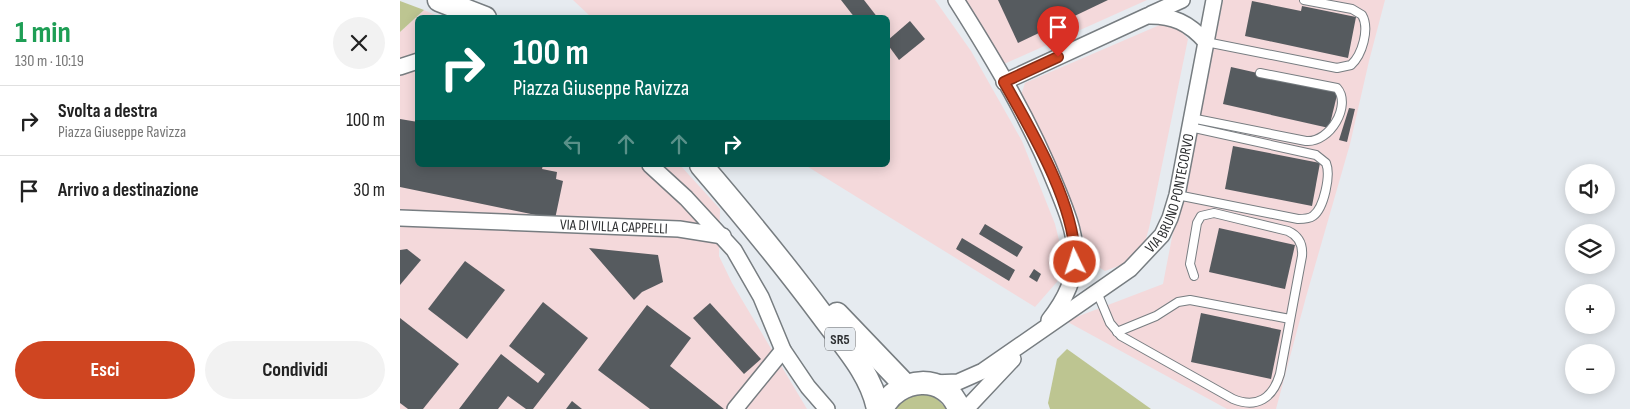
<!DOCTYPE html>
<html lang="it">
<head>
<meta charset="utf-8">
<style>
  body { margin:0; font-family:"Sofia Sans Condensed",sans-serif; background:#f2f2f2; color:#222; height:100vh; display:flex; flex-direction:column; font-size:19px; white-space:nowrap }
  * { box-sizing:border-box; margin:0 }
  p { font-size:16px; color:#767676 }
  .icon { flex:none; width:28px; height:28px; fill:none; stroke:currentColor; stroke-width:2; stroke-linecap:round; stroke-linejoin:round }
  .map { position:relative; flex:1; overflow:hidden }
  .panel { display:flex; flex-direction:column; background:#fff; width:400px }
  .panel>* { flex:none }
  .guide { position:absolute; left:15px; top:15px; width:475px; height:152px; border-radius:8px; box-shadow:0 2px 12px #0003; background:#00695c; color:#fff; overflow:hidden }
  .fabs { position:absolute; left:1165px; top:164px; display:grid; gap:10px }
  .fabs a { display:grid; place-items:center; width:50px; height:50px; border-radius:50%; background:#fff; box-shadow:0 2px 12px #0003; font-size:25px }
  .pin { position:absolute; display:grid; place-items:center; width:42px; height:42px; color:#fff; margin:-51px -21px; border-radius:50% 50% 50% 0; rotate:-45deg; box-shadow:0 0 5px #0007 }
  .pin .icon { rotate:45deg }
  .me { position:absolute; width:55px; margin:-28px; rotate:356deg; stroke-linejoin:round; filter:drop-shadow(0 0 4px #0008) }
  .turn { display:flex; align-items:center; gap:18px; height:105px; padding:0 15px; font-size:22px }
  .turn .icon { width:65px; height:65px; stroke-width:2.5 }
  .turn b { display:block; font-size:35px; line-height:42px }
  .lanes { display:flex; align-items:center; height:48px; padding:0 15px; background:#0003; justify-content:center; gap:25px; direction:ltr }
  .lanes .off { opacity:.35 }
  .round { display:grid; place-items:center; flex:none; width:52px; height:52px; border-radius:26px; background:#f2f2f2 }
  .headline { display:flex; align-items:center; justify-content:space-between; height:85px; padding:0 15px }
  h1 { font-size:30px; font-weight:700; line-height:38px; color:#1e9e55 }
  .cta { display:flex; gap:10px; margin-top:auto; padding:10px 15px }
  .cta a { flex:1; height:58px; border-radius:30px; background:#cf4521; color:#fff; font-size:20px; font-weight:700; line-height:58px; text-align:center }
  .cta a+a { background:#f2f2f2; color:#222 }
  ul { padding:0; list-style:none }
  li { display:flex; align-items:center; gap:15px; height:70px; padding:0 15px; border-top:1px solid #e0e0e0 }
  li div { flex:1 }
  li b { display:block; font-size:19px }
  li em { font-style:normal }
  main { display:flex; flex:1; min-height:0 }
  .map>svg:first-child { display:block }
</style>
</head>
<body>
<main>
<section class="panel">
<div class="headline"><div><h1>1 min</h1><p>130 m · 10:19</p></div><a class="round"><svg class="icon" aria-label="close" viewBox="0 0 24 24"><path d="M6 6l12 12M18 6L6 18"/></svg></a></div>
<ul>
<li><svg class="icon" aria-label="right" viewBox="0 0 24 24"><path d="M7 20v-9h11M14 6l5 5-5 5"/></svg><div><b>Svolta a destra</b><p>Piazza Giuseppe Ravizza</p></div><em>100 m</em></li>
<li><svg class="icon" aria-label="arrive" viewBox="0 0 24 24"><path d="M6 21V4h12l-3 4 3 4H6"/></svg><div><b>Arrivo a destinazione</b></div><em>30 m</em></li>
</ul>
<div class="cta"><a>Esci</a><a>Condividi</a></div>
</section>
<div class="map">
<svg width="1230" height="409" viewBox="0 0 1230 409">
  <rect width="100%" height="100%" fill="#e6ebf0"/>
  <g fill="#f4d9db">
    <path d="M 173,0 L 535,0 L 571,51 L 622,141 L 655,224 L 663,256 L 663,275 L 635,307 L 405,165 L 488,165 L 488,18 L 191,17 Z"/>
    <path d="M 560,0 L 747,0 L 604,64 Z"/>
    <path d="M 823,0 L 985,0 L 969,61 L 950,144 L 906,297 L 876,409 L 827,409 L 666,321 L 763,284 L 772,237 L 796,138 Z"/>
    <path d="M 24,10 L 40,17 L 18,18 L 18,165 L 280,165 L 320,209 L 319,256 L 332,283 L 407,409 L 0,409 L 0,32 Z"/>
    <path d="M 762,24 L 781,31 L 788,39 L 749,228 L 744,246 L 729,262 L 705,271 L 689,261 L 677,214 L 620,98 L 625,83 Z"/>
  </g>
  <g fill="#bdc591">
    <path d="M 0,1 L 24,10 L 0,32 Z"/>
    <path d="M 667,349 L 751,409 L 650,409 L 648,403 L 657,359 Z"/>
    <path d="M 524,393 L 534,396 L 547,409 L 494,409 L 505,398 Z"/>
  </g>
  <g fill="#565b5f">
    <path d="M 441,0 L 464,0 L 478,18 L 455,18 Z"/>
    <path d="M 598,0 L 708,0 L 618,43 Z"/>
    <path d="M 852,1 L 901,11 L 902,6 L 956,17 L 948,58 L 845,36 Z"/>
    <path d="M 510,21 L 525,39 L 499,60 L 488,45 L 488,40 Z"/>
    <path d="M 831,67 L 938,91 L 929,128 L 823,104 Z"/>
    <path d="M 949,108 L 955,109 L 947,142 L 939,140 Z"/>
    <path d="M 0,119 L 18,122 L 18,165 L 143,165 L 142,169 L 157,172 L 156,179 L 163,181 L 155,219 L 0,187 Z"/>
    <path d="M 833,146 L 920,163 L 912,206 L 825,189 Z"/>
    <path d="M 585,224 L 623,247 L 617,257 L 579,234 Z"/>
    <path d="M 819,228 L 895,245 L 885,289 L 809,272 Z"/>
    <path d="M 562,238 L 615,270 L 609,281 L 556,249 Z"/>
    <path d="M 189,248 L 258,255 L 263,282 L 242,292 L 234,300 Z"/>
    <path d="M 7,249 L 21,260 L 0,285 L 0,250 Z"/>
    <path d="M 65,261 L 105,290 L 67,339 L 28,309 Z"/>
    <path d="M 634,269 L 641,274 L 637,282 L 629,277 Z"/>
    <path d="M 143,302 L 188,338 L 133,409 L 126,409 L 108,396 L 98,409 L 59,409 L 101,354 L 138,383 L 145,374 L 109,346 Z"/>
    <path d="M 310,303 L 361,359 L 344,374 L 293,318 Z"/>
    <path d="M 247,305 L 291,338 L 270,366 L 324,409 L 250,409 L 198,370 Z"/>
    <path d="M 801,313 L 881,330 L 871,379 L 791,362 Z"/>
    <path d="M 0,318 L 59,364 L 23,409 L 8,409 L 0,403 Z"/>
    <path d="M 172,401 L 182,409 L 166,409 Z"/>
  </g>
  <g fill="none" stroke-linecap="round" stroke-linejoin="round">
    <defs>
      <g id="lane">
        <path d="M 806,42 L 937,68 L 951,65 C 962,55 970,29 962,15 L 952,9 L 904,0"/>
        <path d="M 791,118 L 906,141 C 930,143 952,105 937,88 L 860,73"/>
        <path d="M 777,195 L 898,219 C 903,219 909,219 913,216 C 924,208 931,175 926,163 L 916,155 L 790,127"/>
        <path d="M 697,292 L 710,323 L 721,336 L 833,399 C 857,409 873,398 880,374 L 902,256 C 903,245 899,236 888,231 L 814,213 L 801,216 L 797,223 L 790,264 L 794,276"/>
        <path d="M 717,332 L 756,316 L 778,302 L 790,300 L 890,319"/>
      </g>
      <g id="street">
        <path d="M 556,0 C 594,60 631,122 657,188 C 665,208 674,229 675,250 C 677,277 665,300 649,320"/>
        <path d="M 751,14 L 782,0"/>
        <path d="M 0,67 L 18,61"/>
        <path d="M 604,82 L 747,16 C 773,15 789,23 806,42"/>
        <path d="M 250,165 L 286,198 L 334,250 L 361,297 L 383,350 L 408,387 L 427,409"/>
        <path id="s1" d="M 0,218 L 279,229 L 323,236"/>
        <path id="s2" d="M 533,383 L 558,382 L 583,371 L 730,269 L 762,235 L 770,218 L 777,195 L 814,0"/>
        <path d="M 335,409 L 383,350"/>
        <path d="M 566,409 L 613,359"/>
      </g>
      <g id="primary">
        <path d="M 39,0 L 85,18"/>
        <path d="M 301,165 C 343,214 384,264 422,315 C 444,345 471,373 478,409"/>
        <path d="M 437,314 L 505,385"/>
        <path d="M 482,409 C 497,377 546,372 559,409"/>
      </g>
    </defs>
    <use href="#lane" stroke="#777d81" stroke-width="10"/>
    <use href="#street" stroke="#777d81" stroke-width="18"/>
    <use href="#primary" stroke="#777d81" stroke-width="25"/>
    <use href="#lane" stroke="#fff" stroke-width="8"/>
    <use href="#street" stroke="#fff" stroke-width="15"/>
    <use href="#primary" stroke="#fff" stroke-width="22"/>
  </g>
  <g fill="none" stroke-linecap="round" stroke-linejoin="round">
    <defs>
      <path id="route" d="M 658,57 L 604,82 C 631,130 676,205 675,262"/>
    </defs>
    <use href="#route" stroke="#872d15" stroke-width="12"/>
    <use href="#route" stroke="#cf4521" stroke-width="9"/>
  </g>
  <g text-anchor="middle" dominant-baseline="central" stroke-width="5" stroke-linejoin="round" paint-order="stroke">
    <rect fill="#e6ebf0" stroke="#64676a" stroke-width="1" x="425" y="327.5" width="30" height="23" rx="4"/>
    <g font-size="14" font-weight="bold" fill="#2d2f31">
      <text x="440" y="339">SR5</text>
    </g>
    <g font-size="15" fill="#2d2f31" stroke="#e6ebf0">
      <text stroke="none"><textPath href="#s2" startOffset="320">VIA BRUNO PONTECORVO</textPath></text>
      <text stroke="none"><textPath href="#s1" startOffset="214">VIA DI VILLA CAPPELLI</textPath></text>
    </g>
  </g>
</svg>
<div class="fabs">
<a><svg class="icon" aria-label="sound" viewBox="0 0 24 24"><path d="M4 9h4l5-4v14l-5-4H4zM17 9q2 3 0 6"/></svg></a>
<a><svg class="icon" aria-label="layers" viewBox="0 0 24 24"><path d="M12 4l9 5-9 5-9-5zM3 14l9 5 9-5"/></svg></a>
<a>+</a>
<a>−</a>
</div>
<div class="pin" style="left:658px;top:57px;background:#d93025"><svg class="icon" aria-label="arrive" viewBox="0 0 24 24"><path d="M6 21V4h12l-3 4 3 4H6"/></svg></div>
<svg class="me" style="left:675px;top:262px" viewBox="-20 -20 40 40"><circle r="17" fill="#cf4521" stroke="#fff" stroke-width="3"/><path d="M0-11L8 9 0 5-8 9z" fill="#fff"/></svg>
<div class="guide">
<div class="turn"><svg class="icon" aria-label="right" viewBox="0 0 24 24"><path d="M7 20v-9h11M14 6l5 5-5 5"/></svg><div><b>100 m</b>Piazza Giuseppe Ravizza</div></div>
<div class="lanes"><svg class="icon off" aria-label="left" viewBox="0 0 24 24"><path d="M17 20v-9H6M10 6l-5 5 5 5"/></svg><svg class="icon off" aria-label="ahead" viewBox="0 0 24 24"><path d="M12 20V5M6 11l6-6 6 6"/></svg><svg class="icon off" aria-label="ahead" viewBox="0 0 24 24"><path d="M12 20V5M6 11l6-6 6 6"/></svg><svg class="icon" aria-label="right" viewBox="0 0 24 24"><path d="M7 20v-9h11M14 6l5 5-5 5"/></svg></div>
</div>
</div>
</main>
</body>
</html>
